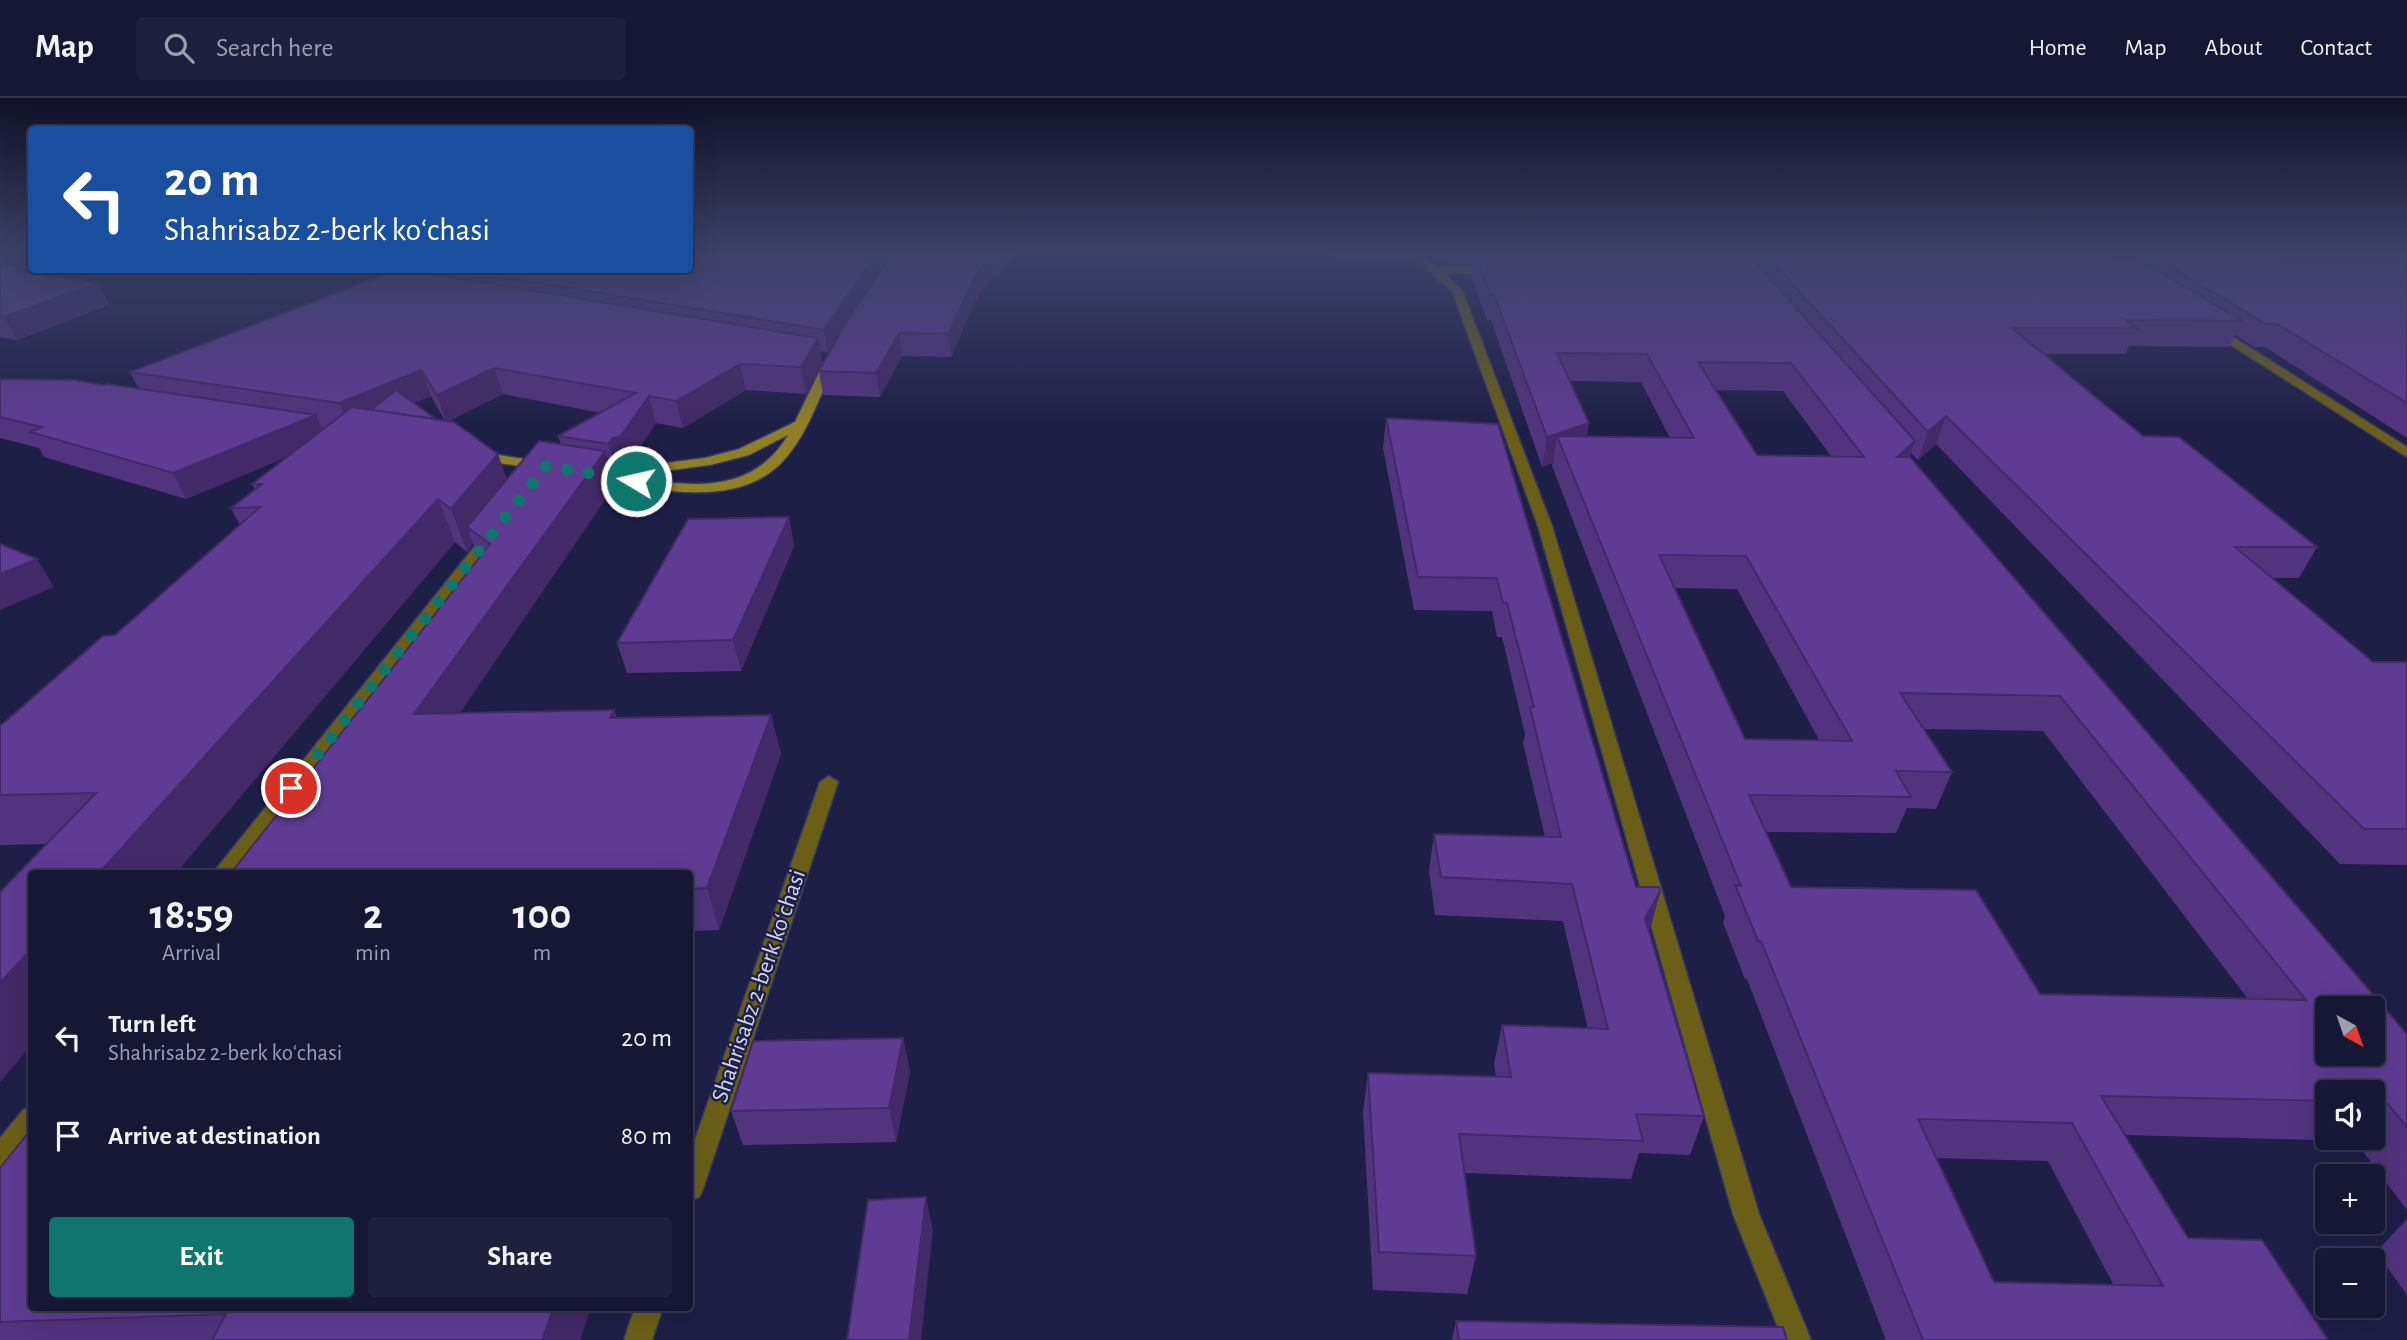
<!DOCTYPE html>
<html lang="en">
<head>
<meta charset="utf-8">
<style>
  body { margin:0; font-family:"Alegreya Sans",sans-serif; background:#1f203d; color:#f1f3f6; height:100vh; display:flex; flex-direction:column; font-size:26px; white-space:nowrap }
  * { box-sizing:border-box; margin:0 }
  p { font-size:23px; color:#9e9fad }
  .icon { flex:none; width:38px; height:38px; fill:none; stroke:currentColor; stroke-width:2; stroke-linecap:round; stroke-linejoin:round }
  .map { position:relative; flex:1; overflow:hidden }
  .panel { position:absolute; left:28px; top:772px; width:665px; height:441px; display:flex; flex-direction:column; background:#161735; border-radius:7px; box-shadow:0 7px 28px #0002,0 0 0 2px #353650 }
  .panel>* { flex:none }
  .hud { position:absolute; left:28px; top:28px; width:665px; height:147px; border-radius:7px; box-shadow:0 7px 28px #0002,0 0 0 2px #353650; background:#1a4fa0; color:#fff; overflow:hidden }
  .needle { width:46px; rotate:140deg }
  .tools { position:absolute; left:2315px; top:898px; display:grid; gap:14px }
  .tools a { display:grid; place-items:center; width:70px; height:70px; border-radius:7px; background:#161735; box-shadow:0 7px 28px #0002,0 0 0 2px #353650; font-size:35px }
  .pin { position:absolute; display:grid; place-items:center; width:60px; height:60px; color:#fff; margin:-30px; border:4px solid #fff; border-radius:50%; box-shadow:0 2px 7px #0007 }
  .me { position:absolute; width:77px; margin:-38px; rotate:279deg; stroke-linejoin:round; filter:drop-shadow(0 0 5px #0008) }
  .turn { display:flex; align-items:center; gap:24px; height:147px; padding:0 21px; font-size:32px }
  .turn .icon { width:91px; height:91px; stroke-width:2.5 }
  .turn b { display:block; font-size:49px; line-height:60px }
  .eta { display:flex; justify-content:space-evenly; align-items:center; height:119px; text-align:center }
  .eta b { font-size:42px; font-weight:700; line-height:49px }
  .cta { display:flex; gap:14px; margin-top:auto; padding:14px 21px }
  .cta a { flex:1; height:80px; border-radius:7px; background:#0f766e; color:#fff; font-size:28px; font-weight:700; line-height:80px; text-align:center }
  .cta a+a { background:#1f203d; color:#f1f3f6 }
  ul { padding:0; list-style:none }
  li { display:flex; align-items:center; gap:21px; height:98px; padding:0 21px }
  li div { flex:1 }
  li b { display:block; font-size:26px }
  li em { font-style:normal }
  header { display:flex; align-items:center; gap:42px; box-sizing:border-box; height:98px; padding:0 35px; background:#161735; border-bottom:2px solid #353650 }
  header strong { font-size:33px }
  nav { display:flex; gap:38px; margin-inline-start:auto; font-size:24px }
  .search { width:490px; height:63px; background:#1f203d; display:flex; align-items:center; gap:18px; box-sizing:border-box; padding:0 24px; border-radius:7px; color:#9e9fad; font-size:26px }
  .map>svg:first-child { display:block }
</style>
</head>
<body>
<header>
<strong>Map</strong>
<div class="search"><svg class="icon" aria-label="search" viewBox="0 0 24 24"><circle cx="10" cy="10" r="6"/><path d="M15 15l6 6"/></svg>Search here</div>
<nav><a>Home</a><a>Map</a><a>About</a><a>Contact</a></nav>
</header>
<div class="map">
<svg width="2407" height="1242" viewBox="0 0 2407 1242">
  <rect width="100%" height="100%" fill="#1e1f47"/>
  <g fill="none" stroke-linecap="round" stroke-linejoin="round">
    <defs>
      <g id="street">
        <path d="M 1407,154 L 1418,154 L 1436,169 L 1496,169 L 1501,172 L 1496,175 L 1443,175 L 1462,192 L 1552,428 L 1759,1116 L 1811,1242 L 1783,1242 L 1733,1116 L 1538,428 L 1452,193 Z"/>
        <path d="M 2209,229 L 2217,229 L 2407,349 L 2407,359 L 2209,233 Z"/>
        <path d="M 492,432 L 499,436 L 497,439 L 234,775 L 213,775 L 487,433 Z"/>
        <path d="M 829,678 L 838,684 L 703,1091 L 699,1099 L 690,1102 L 690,1056 L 820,684 Z"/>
        <path d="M 32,1009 L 32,1038 L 9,1067 L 0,1070 L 0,1040 L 23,1012 Z"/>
        <path d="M 635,1209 L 663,1209 L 652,1242 L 624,1242 Z"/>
      </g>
      <g id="secondary">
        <path d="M 830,261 L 836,264 C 820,296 808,337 783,363 C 736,414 648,390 589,379 L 582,375 L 589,371 L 623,377 L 619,374 L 626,370 L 705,360 L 739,351 L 795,324 L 824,264 ZM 788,337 C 752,398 688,389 627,378 L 710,367 L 749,357 Z"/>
        <path d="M 479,354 L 544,364 L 551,368 L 544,372 L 474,361 L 473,358 Z"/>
      </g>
    </defs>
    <use href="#street" stroke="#37395f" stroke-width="3"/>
    <use href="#secondary" stroke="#37395f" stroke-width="3"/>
    <use href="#street" fill="#6b5f18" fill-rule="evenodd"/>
    <use href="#secondary" fill="#8f8027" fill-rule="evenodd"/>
  </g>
  <g fill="#52337e" fill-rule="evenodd">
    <path d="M 1017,154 L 999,179 L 992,179 L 976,201 L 951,259 L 902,258 L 880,299 L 823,297 L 819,273 L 833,248 L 828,255 L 820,253 L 822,265 L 806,296 L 746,292 L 683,330 L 656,325 L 628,367 L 621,368 L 617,374 L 611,373 L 615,387 L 459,616 L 614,612 L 617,620 L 771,617 L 781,656 L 719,832 L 690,833 L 690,775 L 231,775 L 479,460 L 473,445 L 467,454 L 455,444 L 176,775 L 32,775 L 47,746 L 0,747 L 0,628 L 115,537 L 240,427 L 231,410 L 255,391 L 252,386 L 287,359 L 186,401 L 44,359 L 39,350 L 0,340 L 0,281 L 138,290 L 130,274 L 424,174 L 424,172 L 690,172 ZM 503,296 L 601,315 L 558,338 L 561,347 L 507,382 L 498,356 L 449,323 ZM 431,298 L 445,323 L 436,321 L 414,305 Z"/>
    <path d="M 1330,154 L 1415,154 L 1414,164 L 1330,161 Z"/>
    <path d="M 1421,154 L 2407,154 L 2407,340 L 2265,249 L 2254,249 L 2235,237 L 2229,249 L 2129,248 L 2126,256 L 2043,256 L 2143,338 L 2317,449 L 2299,480 L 2273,480 L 2373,564 L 2407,564 L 2407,767 L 2340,766 L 1936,346 L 1918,362 L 1911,355 L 1910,359 L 2407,936 L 2407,1112 L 2355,1043 L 2125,1037 L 2188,1140 L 2328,1242 L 1886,1242 L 1747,881 L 1745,881 L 1723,825 L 1725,818 L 1552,368 L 1553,365 L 1542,369 L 1491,222 L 1487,222 L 1471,178 L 1473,167 L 1435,164 ZM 1570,283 L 1641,284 L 1670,340 L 1587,339 ZM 1715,292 L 1783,293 L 1831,358 L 1757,357 ZM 1674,490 L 1737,491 L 1819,642 L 1745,641 ZM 1923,631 L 2043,633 L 2248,901 L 2040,896 L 1791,789 L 1766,734 L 1896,735 L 1907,710 L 1936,711 L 1952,674 ZM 2328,994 L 2373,994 L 2373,1040 L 2328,1040 ZM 1936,1060 L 2048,1063 L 2113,1186 L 1994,1184 Z"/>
    <path d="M 0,166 L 29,169 L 32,176 L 98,185 L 109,207 L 17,242 L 0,239 Z"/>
    <path d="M 1386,320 L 1498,326 L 1636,789 L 1650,832 L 1649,833 L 1704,1018 L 1690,1057 L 1639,1055 L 1631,1081 L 1465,1075 L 1476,1158 L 1467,1196 L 1373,1192 L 1363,1014 L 1368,975 L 1496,979 L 1494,966 L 1502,927 L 1588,931 L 1563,823 L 1435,817 L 1429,773 L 1434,736 L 1545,739 L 1523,645 L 1525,636 L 1502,539 L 1497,539 L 1492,513 L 1414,512 L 1383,350 Z"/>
    <path d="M 789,419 L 794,448 L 741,573 L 627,575 L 617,545 Z"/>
    <path d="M 903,940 L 910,974 L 896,1044 L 743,1047 L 731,1013 Z"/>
    <path d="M 0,1070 L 32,1209 L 591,1209 L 580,1242 L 0,1242 Z"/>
    <path d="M 2407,1121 L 2407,1197 L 2376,1154 Z"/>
    <path d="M 1456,1223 L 1787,1242 L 1452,1242 Z"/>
  </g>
  <g fill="#422967">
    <path d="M 877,154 L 894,154 L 828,255 L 824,232 Z"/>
    <path d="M 1001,154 L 1017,154 L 999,179 L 997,158 Z"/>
    <path d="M 990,158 L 992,179 L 976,201 L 951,259 L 948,236 L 974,180 Z"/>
    <path d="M 29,169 L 40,191 L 14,174 Z"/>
    <path d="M 98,185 L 109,207 L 17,242 L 4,219 Z"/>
    <path d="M 899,235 L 902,258 L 880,299 L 876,275 Z"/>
    <path d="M 818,240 L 822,265 L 806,296 L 801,269 Z"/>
    <path d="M 740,266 L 746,292 L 683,330 L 676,303 Z"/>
    <path d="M 494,270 L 503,296 L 446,324 L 437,297 Z"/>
    <path d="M 421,272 L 431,298 L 350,332 L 339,305 Z"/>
    <path d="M 649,298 L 656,325 L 628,367 L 621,368 L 617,374 L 608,346 Z"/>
    <path d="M 316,317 L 327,342 L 186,401 L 173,375 Z"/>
    <path d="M 1946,318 L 1936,346 L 1918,362 L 1928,334 Z"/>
    <path d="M 1589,325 L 1584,355 L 1557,338 L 1553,365 L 1542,369 L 1547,339 Z"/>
    <path d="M 1915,343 L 1905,373 L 1897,359 Z"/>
    <path d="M 605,353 L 615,387 L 432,656 L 414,616 Z"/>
    <path d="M 498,356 L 512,397 L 467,429 L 473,445 L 467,454 L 451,411 Z"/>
    <path d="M 438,401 L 455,444 L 176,775 L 99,775 Z"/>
    <path d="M 789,419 L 794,448 L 741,573 L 733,542 Z"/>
    <path d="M 37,461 L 54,489 L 0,512 L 0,476 Z"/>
    <path d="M 614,612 L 627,652 L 610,620 Z"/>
    <path d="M 771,617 L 781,656 L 719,832 L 707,790 Z"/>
    <path d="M 1660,794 L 1650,832 L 1634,858 L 1645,820 Z"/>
    <path d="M 32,850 L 32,947 L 0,984 L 0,885 Z"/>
    <path d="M 903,940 L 910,974 L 896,1044 L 889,1010 Z"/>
    <path d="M 926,1099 L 933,1132 L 921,1242 L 909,1242 Z"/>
    <path d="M 554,1209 L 591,1209 L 580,1242 L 542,1242 Z"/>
  </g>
  <g fill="#5f3b93" stroke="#422967" stroke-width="2" fill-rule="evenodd">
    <path d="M 690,154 L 877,154 L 824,232 L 461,172 L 690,172 Z"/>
    <path d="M 894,154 L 1001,154 L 997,158 L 990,158 L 974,180 L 948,236 L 899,235 L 876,275 L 819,273 L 845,226 Z"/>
    <path d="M 1474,154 L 1747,155 L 1915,343 L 1897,359 L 1910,359 L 2407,936 L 2407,1029 L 2387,1005 L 2373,1004 L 2373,994 L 2328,994 L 2328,1003 L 2101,998 L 2188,1140 L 2262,1142 L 2328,1242 L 1923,1242 L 1761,843 L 1758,843 L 1735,787 L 1741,788 L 1557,338 L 1694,340 L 1647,256 L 1557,255 L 1589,325 L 1547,339 L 1494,197 L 1490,196 ZM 1698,264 L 1791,265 L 1864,359 L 1757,357 ZM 1659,457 L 1746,458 L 1852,643 L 1745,641 ZM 1900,595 L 2060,598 L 2306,902 L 2040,896 L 1976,792 L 1791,789 L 1749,697 L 1911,699 L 1896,673 L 1952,674 ZM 2328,910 L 2373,910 L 2373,956 L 2328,956 ZM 1918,1021 L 2072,1025 L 2163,1188 L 1994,1184 Z"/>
    <path d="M 1765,156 L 2135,159 L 2242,223 L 2126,222 L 2137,230 L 2012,230 L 2143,338 L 2179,339 L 2317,449 L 2235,449 L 2373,564 L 2407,564 L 2407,731 L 2364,731 L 1946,318 L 1928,334 Z"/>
    <path d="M 2158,161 L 2407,163 L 2407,305 L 2277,226 L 2266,226 Z"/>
    <path d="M 0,166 L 29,169 L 14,174 L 98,185 L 4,219 L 0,218 Z"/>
    <path d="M 397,172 L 410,172 L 818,240 L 801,269 L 740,266 L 676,303 L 649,298 L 620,339 L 613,340 L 608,346 L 558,338 L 636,295 L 494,270 L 437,297 L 421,272 L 339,305 L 130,274 Z"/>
    <path d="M 0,281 L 75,282 L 103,287 L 108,286 L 316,317 L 173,375 L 30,334 L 42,329 L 0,319 Z"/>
    <path d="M 396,292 L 436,321 L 371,312 Z"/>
    <path d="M 352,309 L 454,324 L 498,356 L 451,411 L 438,401 L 99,775 L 32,775 L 32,850 L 0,885 L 0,794 L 96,695 L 0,697 L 0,628 L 103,538 L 115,537 L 260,409 L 231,410 L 262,386 L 252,386 Z"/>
    <path d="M 1386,320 L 1498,326 L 1636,789 L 1659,789 L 1660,794 L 1645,820 L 1704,1018 L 1636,1016 L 1643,1043 L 1459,1036 L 1476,1158 L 1379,1154 L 1368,975 L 1511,979 L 1502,927 L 1608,931 L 1572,786 L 1441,779 L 1434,736 L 1561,739 L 1530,609 L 1534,609 L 1507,505 L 1503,505 L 1497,480 L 1418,479 Z"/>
    <path d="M 539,343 L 605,353 L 414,616 L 614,612 L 610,620 L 771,617 L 707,790 L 690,791 L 690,775 L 231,775 L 490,446 L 467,429 Z"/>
    <path d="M 789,419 L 733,542 L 617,545 L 688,421 Z"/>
    <path d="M 0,446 L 37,461 L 0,476 Z"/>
    <path d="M 903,940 L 889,1010 L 731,1013 L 753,943 Z"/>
    <path d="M 32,1030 L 32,1209 L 554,1209 L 542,1242 L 212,1242 L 226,1216 L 0,1224 L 0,1070 Z"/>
    <path d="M 926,1099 L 909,1242 L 847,1242 L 868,1102 Z"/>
    <path d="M 1456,1223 L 1783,1229 L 1787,1242 L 1459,1242 Z"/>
  </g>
  <linearGradient id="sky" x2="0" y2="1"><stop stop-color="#101127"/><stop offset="0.47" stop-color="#3b4269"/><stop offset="1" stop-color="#3b4269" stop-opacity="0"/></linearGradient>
  <rect width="2407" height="328" fill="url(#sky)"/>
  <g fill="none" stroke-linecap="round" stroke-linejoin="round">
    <path stroke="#0f766e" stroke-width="12" stroke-dasharray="0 21.6" d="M 291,690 L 546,368 L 636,383"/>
  </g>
  <g text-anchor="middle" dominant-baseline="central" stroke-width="5" stroke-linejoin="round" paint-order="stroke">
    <g font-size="24" fill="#d3d6f1" stroke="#1e1f47">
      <text transform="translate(759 888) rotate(-71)">Shahrisabz 2-berk koʻchasi</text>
    </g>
  </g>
</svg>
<div class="tools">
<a><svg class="needle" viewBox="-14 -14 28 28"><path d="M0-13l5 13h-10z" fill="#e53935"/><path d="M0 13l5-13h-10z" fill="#9e9fad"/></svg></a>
<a><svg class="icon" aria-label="sound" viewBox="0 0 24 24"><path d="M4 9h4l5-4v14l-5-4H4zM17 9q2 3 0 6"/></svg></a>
<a>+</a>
<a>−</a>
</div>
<div class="pin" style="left:291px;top:690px;background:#d93025"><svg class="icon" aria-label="arrive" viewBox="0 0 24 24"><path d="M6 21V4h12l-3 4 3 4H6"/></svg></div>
<svg class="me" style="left:636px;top:383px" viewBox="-20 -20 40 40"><circle r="17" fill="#0f766e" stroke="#fff" stroke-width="3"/><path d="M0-11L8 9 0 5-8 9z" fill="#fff"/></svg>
<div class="hud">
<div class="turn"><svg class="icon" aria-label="left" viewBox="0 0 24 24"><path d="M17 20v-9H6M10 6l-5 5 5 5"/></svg><div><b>20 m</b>Shahrisabz 2-berk koʻchasi</div></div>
</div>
<section class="panel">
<div class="eta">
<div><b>18:59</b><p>Arrival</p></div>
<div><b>2</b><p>min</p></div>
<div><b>100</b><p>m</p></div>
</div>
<ul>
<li><svg class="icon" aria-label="left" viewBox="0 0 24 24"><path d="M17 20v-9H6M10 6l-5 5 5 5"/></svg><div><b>Turn left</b><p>Shahrisabz 2-berk koʻchasi</p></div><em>20 m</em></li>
<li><svg class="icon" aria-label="arrive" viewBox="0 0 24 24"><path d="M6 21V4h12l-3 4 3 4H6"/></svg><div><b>Arrive at destination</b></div><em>80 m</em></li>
</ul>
<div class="cta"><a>Exit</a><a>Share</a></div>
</section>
</div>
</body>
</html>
